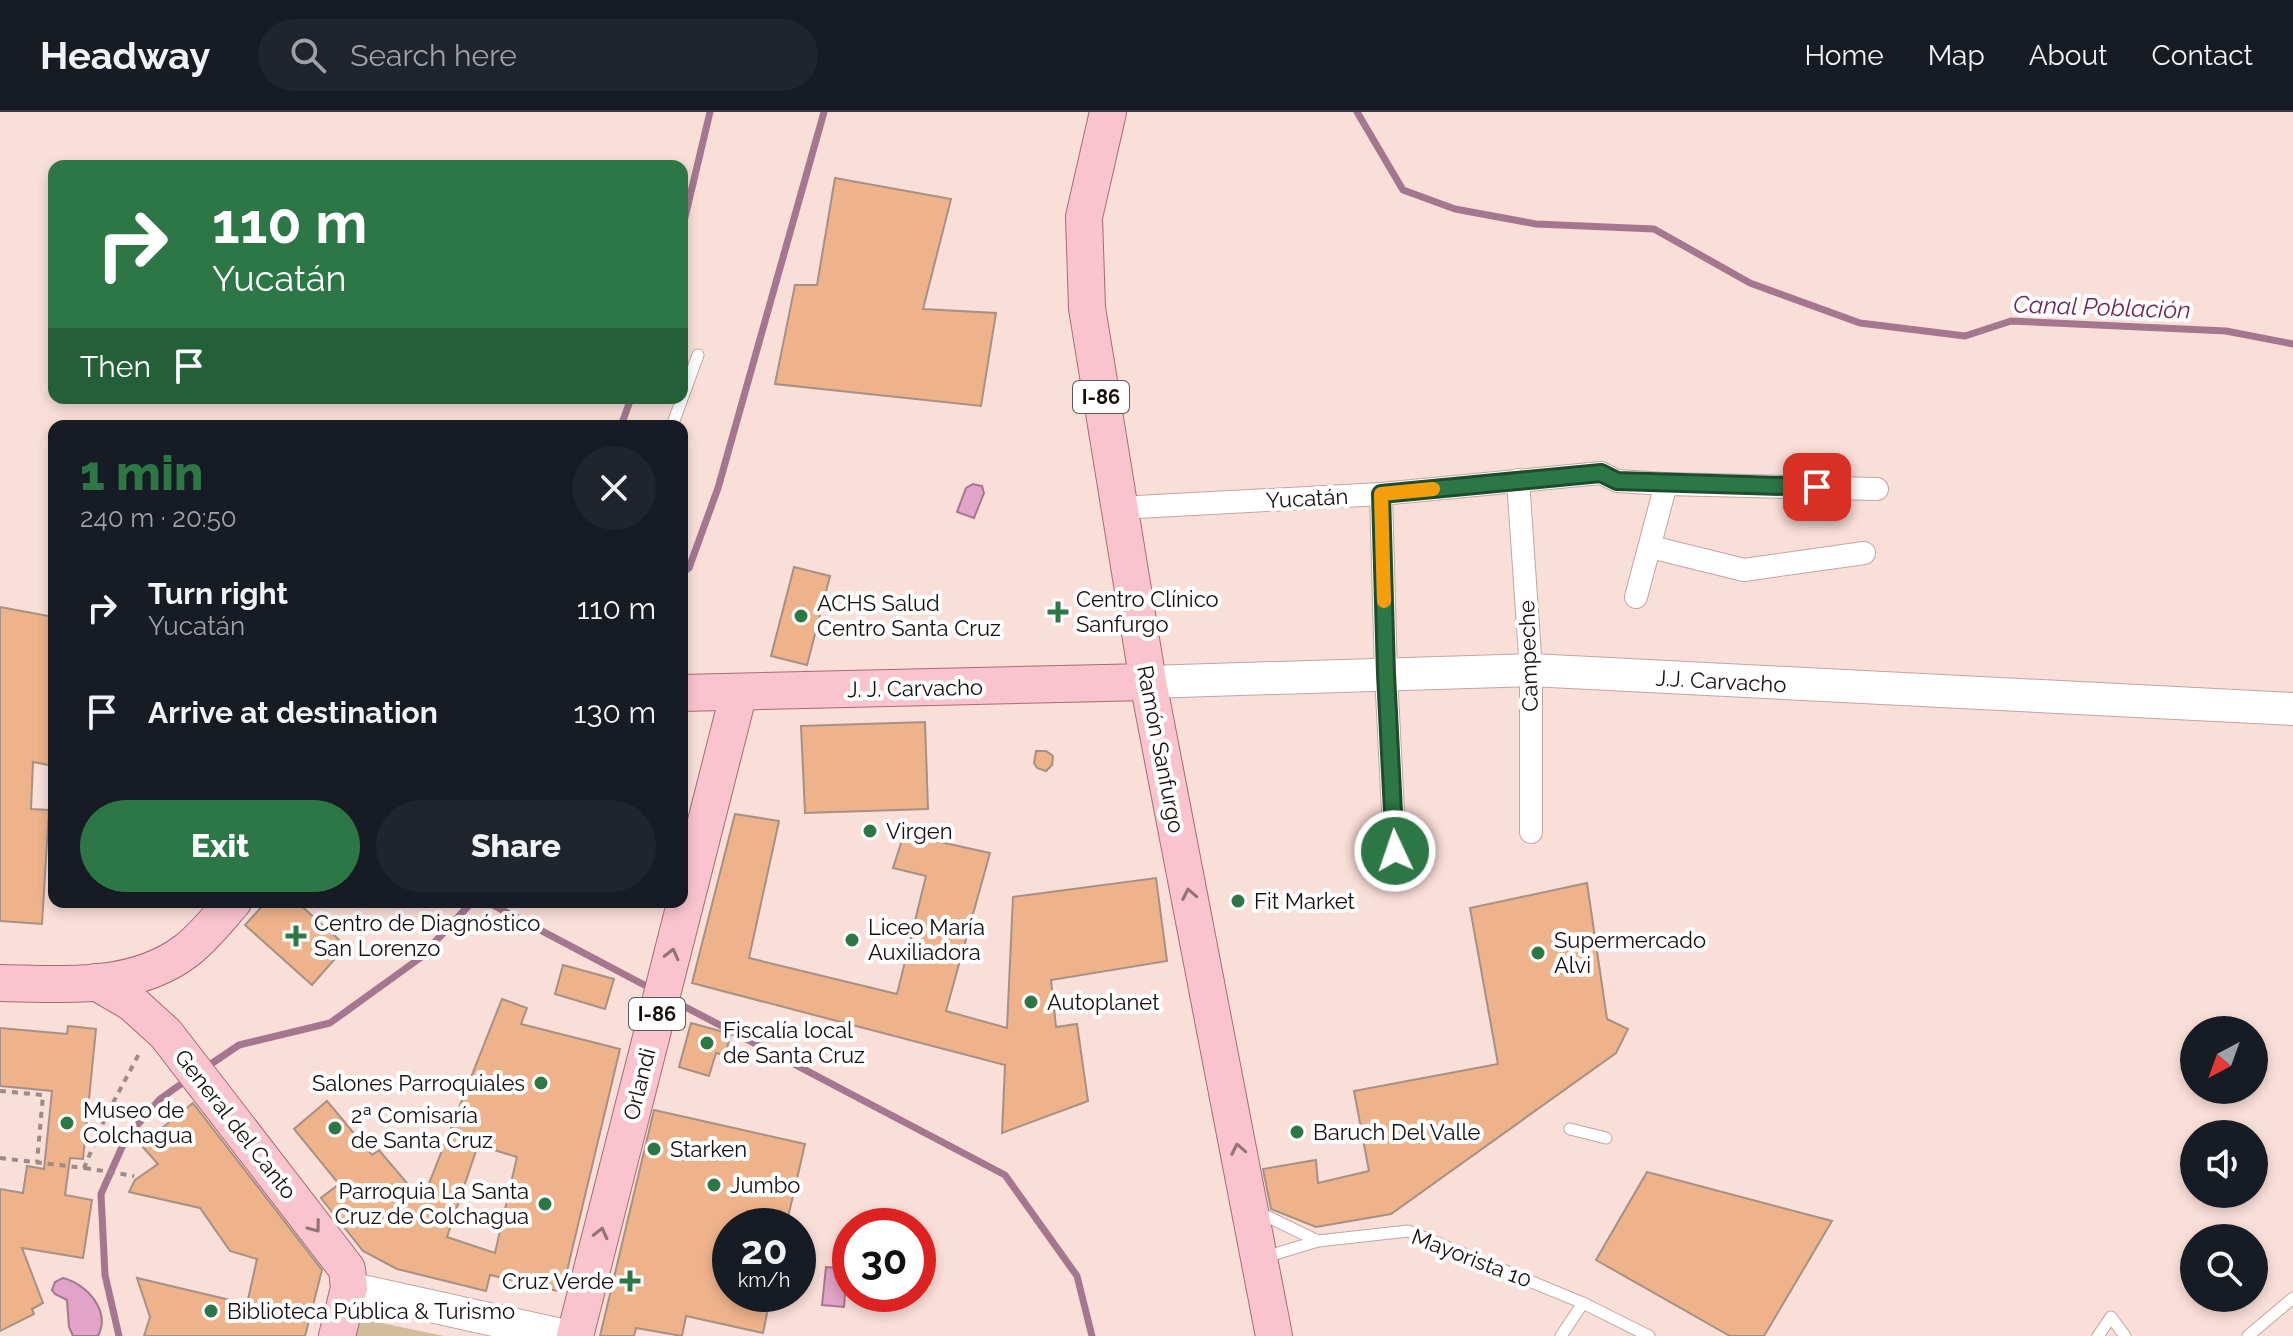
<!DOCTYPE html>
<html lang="en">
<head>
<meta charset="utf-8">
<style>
  body { margin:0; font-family:Raleway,sans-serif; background:#20242c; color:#f1f3f6; height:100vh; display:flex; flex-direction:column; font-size:30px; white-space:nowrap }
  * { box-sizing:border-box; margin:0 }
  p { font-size:26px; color:#9ea1a6 }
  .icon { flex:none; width:44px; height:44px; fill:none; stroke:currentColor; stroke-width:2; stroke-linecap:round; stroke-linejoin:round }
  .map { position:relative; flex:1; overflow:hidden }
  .side { position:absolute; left:48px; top:308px; width:640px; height:488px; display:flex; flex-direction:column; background:#171b24; border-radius:16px; box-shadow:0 4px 12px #0003 }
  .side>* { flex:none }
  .hud { position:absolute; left:48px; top:48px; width:640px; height:244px; border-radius:16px; box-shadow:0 4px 12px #0003; background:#2c7745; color:#fff; overflow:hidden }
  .needle { width:52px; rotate:221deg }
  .tools { position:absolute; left:2180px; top:904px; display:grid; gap:16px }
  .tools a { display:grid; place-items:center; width:88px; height:88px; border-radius:50%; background:#171b24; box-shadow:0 4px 12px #0003; font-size:40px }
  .speed { position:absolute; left:712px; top:1096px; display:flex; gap:16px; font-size:40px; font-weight:700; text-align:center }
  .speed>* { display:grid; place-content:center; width:104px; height:104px; border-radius:50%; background:#171b24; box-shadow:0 4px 12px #0003; line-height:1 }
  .speed small { font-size:20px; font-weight:400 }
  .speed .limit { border:12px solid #d22; background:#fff; color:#111 }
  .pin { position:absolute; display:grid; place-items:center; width:68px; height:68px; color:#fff; margin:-34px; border-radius:16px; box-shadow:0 4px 12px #0006 }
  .me { position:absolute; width:88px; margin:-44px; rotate:357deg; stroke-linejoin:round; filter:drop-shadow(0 0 6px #0008) }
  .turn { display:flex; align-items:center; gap:28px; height:168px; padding:0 32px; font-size:36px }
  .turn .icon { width:104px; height:104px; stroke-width:2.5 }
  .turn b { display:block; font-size:56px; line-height:68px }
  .then { display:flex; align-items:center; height:76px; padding:0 32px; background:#0003; gap:16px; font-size:30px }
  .round { display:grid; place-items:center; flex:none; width:84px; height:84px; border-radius:42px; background:#20242c }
  .summary { display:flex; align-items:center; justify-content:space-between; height:136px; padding:0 32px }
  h1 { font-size:48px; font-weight:800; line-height:60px; color:#2c7745 }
  .cta { display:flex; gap:16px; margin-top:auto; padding:16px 32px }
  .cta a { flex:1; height:92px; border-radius:48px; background:#2c7745; color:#fff; font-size:32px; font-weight:800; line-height:92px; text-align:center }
  .cta a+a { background:#20242c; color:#f1f3f6 }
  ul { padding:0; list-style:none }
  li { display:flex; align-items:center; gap:24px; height:104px; padding:0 32px }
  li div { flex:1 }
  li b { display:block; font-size:30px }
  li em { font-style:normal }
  header { display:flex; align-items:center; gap:48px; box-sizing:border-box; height:112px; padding:0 40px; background:#171b24; border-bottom:2px solid #363941 }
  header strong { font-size:38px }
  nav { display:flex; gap:44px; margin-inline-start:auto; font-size:28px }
  .search { width:560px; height:72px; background:#20242c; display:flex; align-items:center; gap:20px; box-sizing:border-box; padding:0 28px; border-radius:44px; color:#9ea1a6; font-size:30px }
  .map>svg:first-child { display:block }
</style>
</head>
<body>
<header>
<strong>Headway</strong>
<div class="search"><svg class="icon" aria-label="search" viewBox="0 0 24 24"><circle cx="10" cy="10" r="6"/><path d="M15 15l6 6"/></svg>Search here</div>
<nav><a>Home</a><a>Map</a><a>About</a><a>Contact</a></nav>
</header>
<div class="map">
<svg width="2293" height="1224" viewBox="0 0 2293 1224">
  <rect width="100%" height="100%" fill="#faded8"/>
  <path fill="#d2bd9a" d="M 352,1205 L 444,1224 L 348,1224 Z"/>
  <g fill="#e1a3c7" stroke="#a5778f" stroke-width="2">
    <path d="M 973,372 L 982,374 L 984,381 L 974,406 L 957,400 L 966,376 Z"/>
    <path d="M 826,1155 L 847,1157 L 844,1195 L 822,1193 Z"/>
    <path d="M 63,1166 C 87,1172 111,1199 98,1224 L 73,1224 L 69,1215 L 67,1188 L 55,1182 L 52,1178 L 55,1170 Z"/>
  </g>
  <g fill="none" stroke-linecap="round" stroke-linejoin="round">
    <g stroke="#a5778f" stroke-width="7">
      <path d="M 1357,0 L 1403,78 L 1455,97 L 1536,112 L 1654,117 L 1750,171 L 1860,211 L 1965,224 L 2011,209 L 2226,219 L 2293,232"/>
      <path d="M 682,118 L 710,0"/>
      <path d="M 621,314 L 631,286"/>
      <path d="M 682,461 L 689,456 L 718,376 L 824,0"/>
      <path d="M 487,790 L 650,876"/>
      <path d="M 674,889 L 1005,1063 L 1077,1164 L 1092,1224"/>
      <path d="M 205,956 L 239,933 L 330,911 L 420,846 L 472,790"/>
      <path d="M 119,1224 L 105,1163 L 101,1082 L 126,1026 L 160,987 L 188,967"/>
    </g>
  </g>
  <g fill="#eeb38b" stroke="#a69184" stroke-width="2" fill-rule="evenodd">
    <path d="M 835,66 L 951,87 L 923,197 L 996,201 L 981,294 L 775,272 L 795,173 L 817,173 Z"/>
    <path d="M 794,455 L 830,464 L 807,553 L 771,544 Z"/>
    <path d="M 0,495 L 54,505 L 54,654 L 33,650 L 31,697 L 49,698 L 42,812 L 0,809 Z"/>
    <path d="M 925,610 L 928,697 L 805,701 L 801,614 Z"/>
    <path d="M 1036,639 L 1046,639 L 1053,644 L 1052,653 L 1046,659 L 1037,656 L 1034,651 Z"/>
    <path d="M 735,702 L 779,709 L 749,846 L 897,882 L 926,764 L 893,756 L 904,722 L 990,741 L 946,899 L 1007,916 L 1013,785 L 1156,766 L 1167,849 L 1051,868 L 1056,915 L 1077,912 L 1088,989 L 1002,1021 L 1005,953 L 692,871 Z"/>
    <path d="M 1587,771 L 1607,907 L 1628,917 L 1616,941 L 1391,1102 L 1316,1115 L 1271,1097 L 1263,1057 L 1316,1048 L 1318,1071 L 1369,1059 L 1354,979 L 1498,952 L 1470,796 Z"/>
    <path d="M 266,790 L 297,790 L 346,834 L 312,873 L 245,813 Z"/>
    <path d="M 563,853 L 614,867 L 605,897 L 555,882 Z"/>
    <path d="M 502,887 L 527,896 L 521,912 L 620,937 L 562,1180 L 490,1163 L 486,1179 L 397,1157 L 363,1139 L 321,1086 L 339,1072 L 294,1017 L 327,989 L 372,1043 L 379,1038 L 422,1089 ZM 478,1033 L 517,1045 L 495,1141 L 447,1125 Z"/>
    <path d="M 691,911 L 731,922 L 725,943 L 716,941 L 709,964 L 679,955 Z"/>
    <path d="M 68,914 L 96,917 L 83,1047 L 70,1046 L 65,1083 L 92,1088 L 83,1146 L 22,1136 L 43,1191 L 32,1197 L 34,1202 L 0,1219 L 0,1077 L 23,1081 L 27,1054 L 44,1057 L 52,979 L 0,974 L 0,916 L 67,922 Z"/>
    <path d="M 193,991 L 322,1158 L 305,1224 L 144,1224 L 150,1205 L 137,1166 L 247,1192 L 257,1147 L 230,1139 L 200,1096 L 129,1080 L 135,1068 L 158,1052 L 141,1033 Z"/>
    <path d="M 654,998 L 805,1032 L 786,1114 L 730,1114 L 730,1182 L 771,1182 L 763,1221 L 686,1204 L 682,1224 L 636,1216 L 634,1224 L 600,1224 Z"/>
    <path d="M 1647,1060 L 1832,1109 L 1764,1224 L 1730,1224 L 1596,1148 Z"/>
  </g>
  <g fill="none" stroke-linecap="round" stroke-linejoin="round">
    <defs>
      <g id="lane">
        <path d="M 672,314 L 698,243"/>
        <path d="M 1570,1017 L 1606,1026"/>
        <path d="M 1258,1100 L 1318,1129 L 1408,1119 L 1583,1191 L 1561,1224"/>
        <path d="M 1265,1145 L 1318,1129"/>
        <path d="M 1583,1191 L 1649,1224"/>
        <path d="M 2098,1224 L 2111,1205 L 2125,1224"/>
        <path d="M 2248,1224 L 2293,1186"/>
      </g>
      <g id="street">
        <path d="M 1518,368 L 1531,558 L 1531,720"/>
        <path d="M 1381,382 L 1386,562 L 1395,739"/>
        <path d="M 1118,396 L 1381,382 L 1601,361 L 1617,369 L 1666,372 L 1877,377"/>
        <path d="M 1651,435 L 1744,458 L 1864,441"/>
        <path d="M 1636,485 L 1666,372"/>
      </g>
      <g id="secondary">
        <path d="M 1148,570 L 1531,558 L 2293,597"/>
        <path d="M 349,1176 L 566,1224"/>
      </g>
      <g id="primary">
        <path d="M 1108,0 L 1084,105 L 1087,196 L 1148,570 L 1274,1224"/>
        <path d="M 682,581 L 1148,570"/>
        <path d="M 96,870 L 132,891 L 166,922 L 347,1157 L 349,1176 L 337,1224"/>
        <path d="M 0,871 C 63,872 133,879 186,839 C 204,825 218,807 233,790"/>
        <path d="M 575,1224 L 739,580"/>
      </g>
    </defs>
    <use href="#lane" stroke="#c0a6a1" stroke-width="13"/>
    <use href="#street" stroke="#c0a6a1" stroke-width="24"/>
    <use href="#secondary" stroke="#c0a6a1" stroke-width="34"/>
    <use href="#primary" stroke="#a86b75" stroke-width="38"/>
    <g stroke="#9d8985" stroke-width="4" stroke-dasharray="6 6" stroke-linecap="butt">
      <path d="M 0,979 L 43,983 L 37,1050"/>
      <path d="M 0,1046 L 84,1056 L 106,1004 L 141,938"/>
      <path d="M 85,1056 L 134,1064"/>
    </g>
    <use href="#lane" stroke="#fff" stroke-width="11"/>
    <use href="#street" stroke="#fff" stroke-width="22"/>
    <use href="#secondary" stroke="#fff" stroke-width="32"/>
    <use href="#primary" stroke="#fac4ce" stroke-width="36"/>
  </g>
  <defs><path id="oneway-chevron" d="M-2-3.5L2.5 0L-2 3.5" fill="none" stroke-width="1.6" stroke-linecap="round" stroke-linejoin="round" transform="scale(2)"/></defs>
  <g stroke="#947377">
    <use href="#oneway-chevron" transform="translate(1189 782) rotate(-101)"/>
    <use href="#oneway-chevron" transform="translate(672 842) rotate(-76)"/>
    <use href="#oneway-chevron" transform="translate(1238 1037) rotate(-101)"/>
    <use href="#oneway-chevron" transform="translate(315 1115) rotate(53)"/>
    <use href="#oneway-chevron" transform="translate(601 1121) rotate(-76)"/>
  </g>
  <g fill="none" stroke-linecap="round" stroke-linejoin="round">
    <defs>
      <path id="route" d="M 1395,739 L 1386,562 L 1381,382 L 1601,361 L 1617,369 L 1817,375"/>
    </defs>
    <use href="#route" stroke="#1d4d2d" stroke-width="20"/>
    <use href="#route" stroke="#2c7745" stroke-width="14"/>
    <path stroke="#f59e0b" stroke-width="14" d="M 1384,489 L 1381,382 L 1433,377"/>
  </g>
  <g fill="#2c7745" stroke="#fff" stroke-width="3">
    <path d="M1054 488h8v8h8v8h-8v8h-8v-8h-8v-8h8z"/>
    <circle cx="801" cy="504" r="8"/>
    <circle cx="870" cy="719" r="8"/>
    <circle cx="1238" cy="789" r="8"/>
    <path d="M292 812h8v8h8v8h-8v8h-8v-8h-8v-8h8z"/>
    <circle cx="852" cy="828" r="8"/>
    <circle cx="1538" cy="841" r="8"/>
    <circle cx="1031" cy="890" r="8"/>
    <circle cx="707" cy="931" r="8"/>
    <circle cx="541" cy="971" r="8"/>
    <circle cx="67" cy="1011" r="8"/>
    <circle cx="335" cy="1016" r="8"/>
    <circle cx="1297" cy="1020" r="8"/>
    <circle cx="654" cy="1037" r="8"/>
    <circle cx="714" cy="1073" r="8"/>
    <circle cx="545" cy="1092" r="8"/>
    <path d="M626 1157h8v8h8v8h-8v8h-8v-8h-8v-8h8z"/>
    <circle cx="211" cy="1199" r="8"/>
  </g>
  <g text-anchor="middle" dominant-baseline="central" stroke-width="8" stroke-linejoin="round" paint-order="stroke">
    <g fill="#fff" stroke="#5d5756" stroke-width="2">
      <rect x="1073" y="269" width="56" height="32" rx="6"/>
      <rect x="629" y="886" width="56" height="32" rx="6"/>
    </g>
    <g font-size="20" font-weight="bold" fill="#180f0d">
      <text x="1101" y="285">I-86</text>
      <text x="657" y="902">I-86</text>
    </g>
    <g font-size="22" fill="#180f0d" stroke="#fff">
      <text transform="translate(1307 386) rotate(-3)">Yucatán</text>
      <text transform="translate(1528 544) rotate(-92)">Campeche</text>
      <text transform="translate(1721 569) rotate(3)">J.J. Carvacho</text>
      <text transform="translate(915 576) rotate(-1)">J. J. Carvacho</text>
      <text transform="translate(1161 637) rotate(79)">Ramón Sanfurgo</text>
      <text transform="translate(639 972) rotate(-76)">Orlandi</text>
      <text transform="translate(236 1012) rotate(52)">General del Canto</text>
      <text transform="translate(1472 1146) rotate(21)">Mayorista 10</text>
    </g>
    <g font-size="22" fill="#180f0d" stroke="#fff" text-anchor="start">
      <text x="1076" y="487">Centro Clínico<tspan x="1076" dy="25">Sanfurgo</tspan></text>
      <text x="817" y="491">ACHS Salud<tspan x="817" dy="25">Centro Santa Cruz</tspan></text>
      <text x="886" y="719">Virgen</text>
      <text x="1254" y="789">Fit Market</text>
      <text x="314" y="811">Centro de Diagnóstico<tspan x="314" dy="25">San Lorenzo</tspan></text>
      <text x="868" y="815">Liceo María<tspan x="868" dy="25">Auxiliadora</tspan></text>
      <text x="1554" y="828">Supermercado<tspan x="1554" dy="25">Alvi</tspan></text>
      <text x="1047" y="890">Autoplanet</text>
      <text x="723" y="918">Fiscalía local<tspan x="723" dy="25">de Santa Cruz</tspan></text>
      <text x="525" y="971" text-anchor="end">Salones Parroquiales</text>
      <text x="83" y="998">Museo de<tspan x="83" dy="25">Colchagua</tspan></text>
      <text x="351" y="1003">2ª Comisaría<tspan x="351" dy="25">de Santa Cruz</tspan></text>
      <text x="1313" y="1020">Baruch Del Valle</text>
      <text x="670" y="1037">Starken</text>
      <text x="730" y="1073">Jumbo</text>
      <text x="529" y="1079" text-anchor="end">Parroquia La Santa<tspan x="529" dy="25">Cruz de Colchagua</tspan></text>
      <text x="614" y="1169" text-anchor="end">Cruz Verde</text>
      <text x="227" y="1199">Biblioteca Pública &amp; Turismo</text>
    </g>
    <g font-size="24" font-style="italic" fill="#702756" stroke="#fff">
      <text transform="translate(2102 195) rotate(2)">Canal Población</text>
    </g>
  </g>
</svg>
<div class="tools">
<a><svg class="needle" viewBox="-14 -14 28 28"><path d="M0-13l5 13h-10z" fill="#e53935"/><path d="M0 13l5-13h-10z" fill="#9ea1a6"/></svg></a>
<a><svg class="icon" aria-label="sound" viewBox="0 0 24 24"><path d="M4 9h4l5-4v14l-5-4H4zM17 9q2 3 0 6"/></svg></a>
<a><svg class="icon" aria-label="search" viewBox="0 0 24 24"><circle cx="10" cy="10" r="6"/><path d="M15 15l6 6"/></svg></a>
</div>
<div class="speed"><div>20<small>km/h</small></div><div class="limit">30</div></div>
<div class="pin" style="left:1817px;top:375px;background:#d93025"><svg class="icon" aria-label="arrive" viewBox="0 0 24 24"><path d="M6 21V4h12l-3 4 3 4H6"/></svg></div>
<svg class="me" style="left:1395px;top:739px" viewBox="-20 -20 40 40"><circle r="17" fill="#2c7745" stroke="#fff" stroke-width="3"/><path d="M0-11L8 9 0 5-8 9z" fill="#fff"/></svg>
<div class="hud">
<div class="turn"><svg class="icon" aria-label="right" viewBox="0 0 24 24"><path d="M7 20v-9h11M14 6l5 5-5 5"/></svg><div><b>110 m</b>Yucatán</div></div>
<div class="then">Then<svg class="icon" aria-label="arrive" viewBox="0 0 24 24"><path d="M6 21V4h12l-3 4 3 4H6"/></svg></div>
</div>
<section class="side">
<div class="summary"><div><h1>1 min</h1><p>240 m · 20:50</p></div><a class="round"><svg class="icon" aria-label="close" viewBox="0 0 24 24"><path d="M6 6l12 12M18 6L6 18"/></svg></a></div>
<ul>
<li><svg class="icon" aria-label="right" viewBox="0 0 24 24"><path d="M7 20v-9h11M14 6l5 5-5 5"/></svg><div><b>Turn right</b><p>Yucatán</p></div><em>110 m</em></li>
<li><svg class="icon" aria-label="arrive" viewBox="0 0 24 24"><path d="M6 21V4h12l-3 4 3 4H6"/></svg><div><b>Arrive at destination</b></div><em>130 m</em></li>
</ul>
<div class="cta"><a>Exit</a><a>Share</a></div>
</section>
</div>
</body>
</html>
